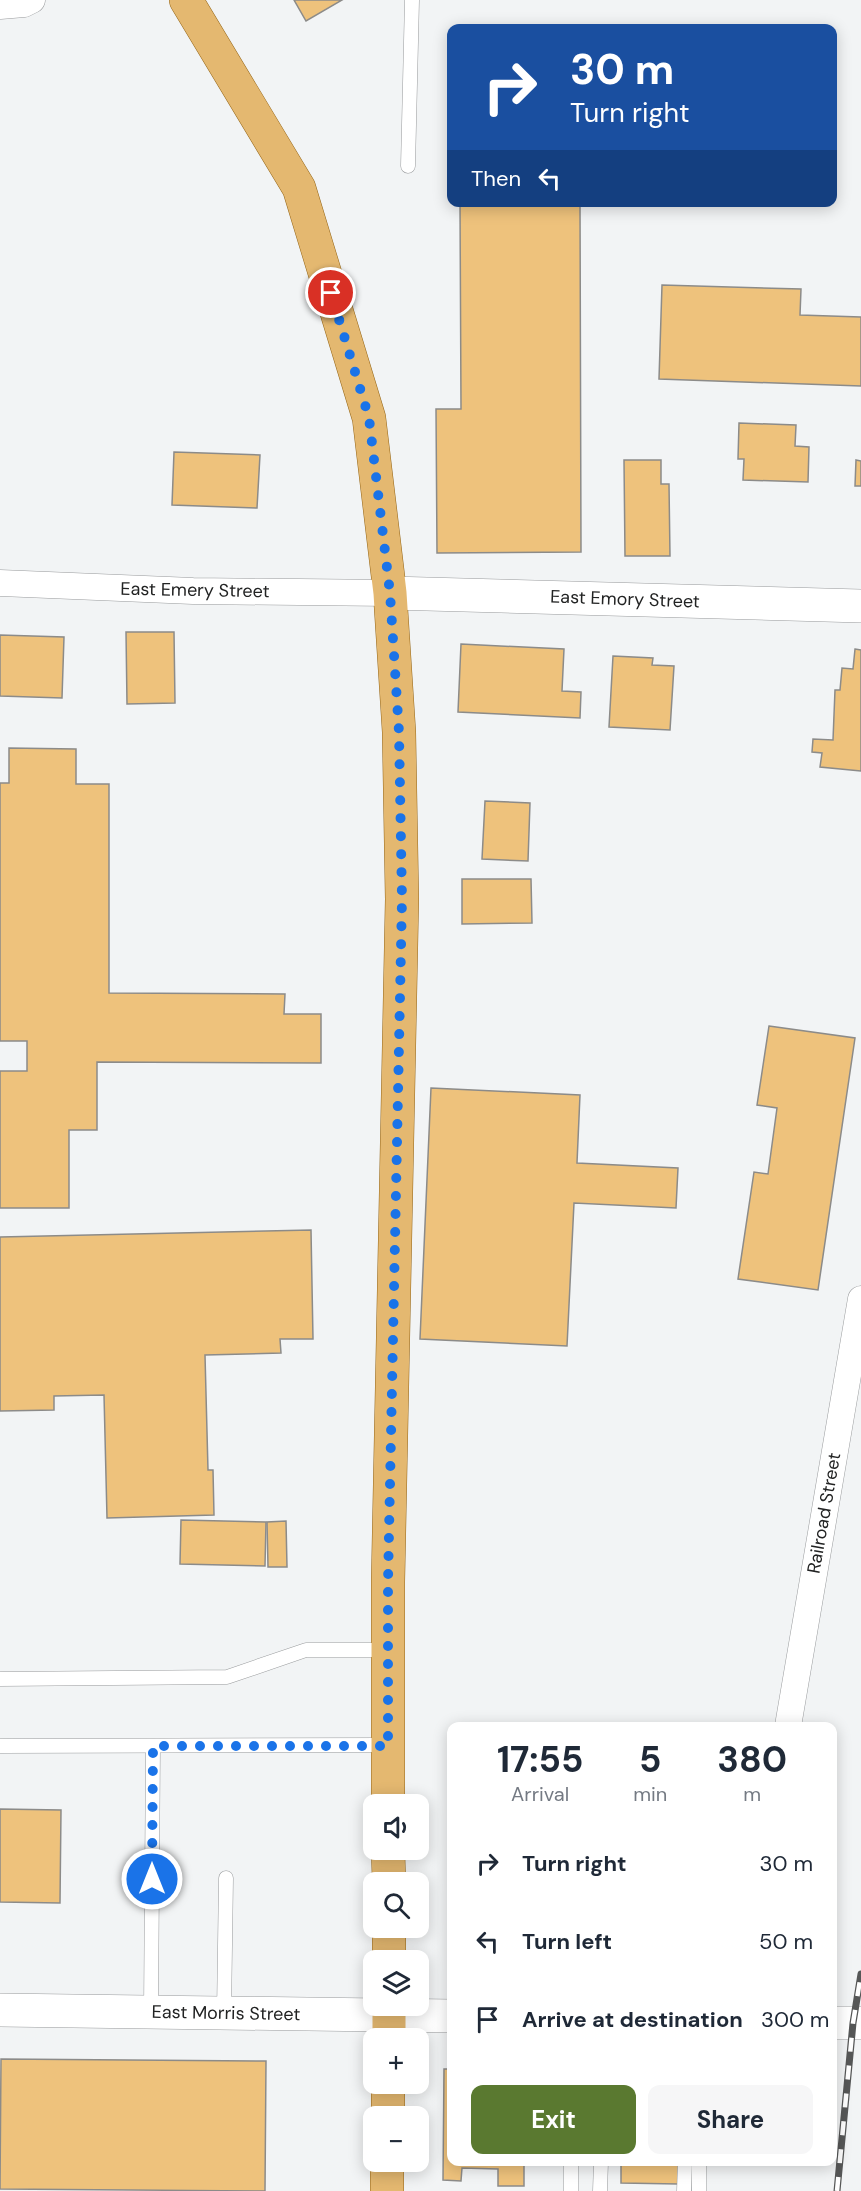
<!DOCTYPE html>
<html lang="en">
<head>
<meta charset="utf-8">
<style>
  body { margin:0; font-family:"DM Sans",sans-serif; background:#f6f6f7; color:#1f2937; height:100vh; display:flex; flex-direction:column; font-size:22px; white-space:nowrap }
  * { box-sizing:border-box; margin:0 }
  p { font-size:20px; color:#747a83 }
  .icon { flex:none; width:33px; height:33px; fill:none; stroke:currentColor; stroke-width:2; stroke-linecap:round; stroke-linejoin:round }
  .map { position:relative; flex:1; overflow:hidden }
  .sheet { position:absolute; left:447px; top:1722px; width:390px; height:444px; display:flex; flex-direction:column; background:#fff; border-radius:12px; box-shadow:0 3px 15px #0003 }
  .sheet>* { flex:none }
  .guide { position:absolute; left:447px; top:24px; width:390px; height:183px; border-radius:12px; box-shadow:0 3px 15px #0003; background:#1a4fa0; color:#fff; overflow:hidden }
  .tools { position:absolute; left:363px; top:1794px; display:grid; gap:12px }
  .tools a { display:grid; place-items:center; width:66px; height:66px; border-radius:12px; background:#fff; box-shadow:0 3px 15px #0003; font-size:30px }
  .pin { position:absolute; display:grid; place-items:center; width:51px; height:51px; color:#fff; margin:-26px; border:3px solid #fff; border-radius:50%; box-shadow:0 2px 6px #0007 }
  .me { position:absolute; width:66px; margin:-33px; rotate:0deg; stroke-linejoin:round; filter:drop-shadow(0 0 4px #0008) }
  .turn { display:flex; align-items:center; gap:21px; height:126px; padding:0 24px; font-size:27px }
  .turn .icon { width:78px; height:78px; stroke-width:2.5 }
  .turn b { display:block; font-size:42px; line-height:51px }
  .then { display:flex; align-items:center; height:57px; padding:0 24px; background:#0003; gap:12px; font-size:22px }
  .eta { display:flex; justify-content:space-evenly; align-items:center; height:102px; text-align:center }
  .eta b { font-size:36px; font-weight:700; line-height:42px }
  .button { display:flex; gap:12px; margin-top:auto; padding:12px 24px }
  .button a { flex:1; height:69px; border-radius:12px; background:#5a7930; color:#fff; font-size:24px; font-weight:700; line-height:69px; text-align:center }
  .button a+a { background:#f6f6f7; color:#1f2937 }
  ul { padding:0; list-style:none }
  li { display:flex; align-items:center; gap:18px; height:78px; padding:0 24px }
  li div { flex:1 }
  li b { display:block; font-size:22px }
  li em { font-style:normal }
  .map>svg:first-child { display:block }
</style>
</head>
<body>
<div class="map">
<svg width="861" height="2191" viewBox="0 0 861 2191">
  <rect width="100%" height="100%" fill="#f2f4f5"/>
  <g fill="#eec27c" stroke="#8c8b89" stroke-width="1.5">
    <path d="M 294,0 L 342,0 L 306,21 Z"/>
    <path d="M 460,202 L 580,202 L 581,552 L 437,553 L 436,409 L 461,409 Z"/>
    <path d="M 662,285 L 801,289 L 800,315 L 861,317 L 861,386 L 659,379 Z"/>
    <path d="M 739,423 L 796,425 L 795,446 L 809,447 L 808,482 L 743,480 L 744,459 L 738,459 Z"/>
    <path d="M 174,452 L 260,455 L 257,508 L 172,505 Z"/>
    <path d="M 624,460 L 661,460 L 661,484 L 669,484 L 670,556 L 625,556 Z"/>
    <path d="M 856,460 L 861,461 L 861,486 L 855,486 Z"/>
    <path d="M 126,632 L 174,632 L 175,703 L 127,704 Z"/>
    <path d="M 0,635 L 64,637 L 62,698 L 0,696 Z"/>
    <path d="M 461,644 L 564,649 L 562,691 L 581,692 L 580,718 L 458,712 Z"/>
    <path d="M 855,649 L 861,650 L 861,771 L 820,767 L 822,753 L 812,752 L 813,739 L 833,740 L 835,690 L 840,690 L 842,668 L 853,669 Z"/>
    <path d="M 613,656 L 653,658 L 652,665 L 674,666 L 670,730 L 609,727 Z"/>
    <path d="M 9,748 L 76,749 L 76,784 L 109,784 L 109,993 L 285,994 L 284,1014 L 321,1014 L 321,1063 L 97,1062 L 97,1130 L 69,1130 L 69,1208 L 0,1208 L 0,1071 L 27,1071 L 27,1041 L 0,1041 L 0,783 L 9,783 Z"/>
    <path d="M 485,801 L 530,803 L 528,861 L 482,859 Z"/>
    <path d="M 462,879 L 531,879 L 532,923 L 462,924 Z"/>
    <path d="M 769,1026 L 855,1038 L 818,1290 L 738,1279 L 754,1172 L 768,1174 L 777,1108 L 757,1105 Z"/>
    <path d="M 431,1088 L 580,1095 L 577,1163 L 678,1168 L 676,1208 L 574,1203 L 567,1346 L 420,1339 Z"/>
    <path d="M 311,1230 L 313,1339 L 280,1339 L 281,1353 L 205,1355 L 208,1470 L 213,1470 L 214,1515 L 107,1518 L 104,1395 L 54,1396 L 54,1410 L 0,1411 L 0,1237 Z"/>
    <path d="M 181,1520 L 266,1522 L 265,1566 L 180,1564 Z"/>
    <path d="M 286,1521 L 287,1567 L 268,1567 L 267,1522 Z"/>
    <path d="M 0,1809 L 61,1810 L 60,1903 L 0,1902 Z"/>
    <path d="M 1,2059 L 266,2061 L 265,2191 L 0,2189 Z"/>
    <path d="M 444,2069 L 452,2069 L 452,2162 L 524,2162 L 524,2186 L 498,2186 L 498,2169 L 462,2168 L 461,2181 L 443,2180 Z"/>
    <path d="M 621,2162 L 679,2162 L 678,2184 L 621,2183 Z"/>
  </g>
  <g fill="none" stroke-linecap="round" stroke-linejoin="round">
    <defs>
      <g id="service">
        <path d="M 408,166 L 412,0"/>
        <path d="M 0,1679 L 227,1677 L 306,1650 L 388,1650"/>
        <path d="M 0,1746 L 388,1745"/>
        <path d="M 151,2012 L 153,1746"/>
        <path d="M 224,2013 L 226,1878"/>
        <path d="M 571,2191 L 571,2162"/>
        <path d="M 600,2191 L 601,2162"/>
        <path d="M 684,2191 L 685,2162"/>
        <path d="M 699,2191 L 699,2162"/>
      </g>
      <g id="minor">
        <path d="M 0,6 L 24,4 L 32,0"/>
        <path d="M 0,583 L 193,591 L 390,593"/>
        <path d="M 788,1726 L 861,1299"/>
      </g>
      <path id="tertiary" d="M 390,593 L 861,606"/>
      <g id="secondary">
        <path d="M 0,2010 L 452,2016"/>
        <path d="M 832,2023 L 861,2023"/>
      </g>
      <g id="primary">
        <path d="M 186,0 L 299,188 L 369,418 L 390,593 L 399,732 L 402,899 L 388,1582 L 388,1804"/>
        <path d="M 388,1850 L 389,1882"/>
        <path d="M 389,1928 L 389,1960"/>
        <path d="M 389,2038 L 389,2006"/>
        <path d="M 388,2116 L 388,2084"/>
        <path d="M 387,2191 L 387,2162"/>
      </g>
    </defs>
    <use href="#service" stroke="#999b9d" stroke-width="15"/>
    <use href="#minor" stroke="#999b9d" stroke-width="27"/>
    <use href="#tertiary" stroke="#999b9d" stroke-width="34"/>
    <use href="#secondary" stroke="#999b9d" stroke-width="34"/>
    <use href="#primary" stroke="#946517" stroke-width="34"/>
    <use href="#service" stroke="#fff" stroke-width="14"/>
    <use href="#minor" stroke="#fff" stroke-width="26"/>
    <use href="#tertiary" stroke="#fff" stroke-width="33"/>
    <use href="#secondary" stroke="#fff" stroke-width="33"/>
    <use href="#primary" stroke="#e4b870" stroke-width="33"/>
    <defs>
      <path id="rail" d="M 837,2191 L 853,2023 L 861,1974"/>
    </defs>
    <use href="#rail" stroke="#565757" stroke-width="7"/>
    <use href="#rail" stroke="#fff" stroke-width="4.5" stroke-dasharray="14" stroke-linecap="butt"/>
  </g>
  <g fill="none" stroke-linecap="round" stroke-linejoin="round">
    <path stroke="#1a73e8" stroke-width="10" stroke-dasharray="0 18" d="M 152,1879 L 153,1746 L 388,1746 L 388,1582 L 402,899 L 399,732 L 390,593 L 369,418 L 331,293"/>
  </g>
  <g text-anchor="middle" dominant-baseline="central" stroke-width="4.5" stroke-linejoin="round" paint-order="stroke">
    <g font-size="18" fill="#222323" stroke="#fff">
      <text transform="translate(195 590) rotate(1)">East Emery Street</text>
      <text transform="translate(625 599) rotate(2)">East Emory Street</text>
      <text transform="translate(824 1513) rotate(-80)">Railroad Street</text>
      <text transform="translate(226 2013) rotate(1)">East Morris Street</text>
    </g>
  </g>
</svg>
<div class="tools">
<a><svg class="icon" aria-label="sound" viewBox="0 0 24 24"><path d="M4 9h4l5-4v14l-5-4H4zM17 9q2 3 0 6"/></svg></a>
<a><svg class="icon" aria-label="search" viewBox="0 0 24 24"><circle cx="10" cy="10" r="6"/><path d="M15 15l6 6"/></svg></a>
<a><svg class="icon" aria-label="layers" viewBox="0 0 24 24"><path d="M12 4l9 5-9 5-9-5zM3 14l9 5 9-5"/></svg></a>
<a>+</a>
<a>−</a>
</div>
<div class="pin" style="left:331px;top:293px;background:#d93025"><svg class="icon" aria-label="arrive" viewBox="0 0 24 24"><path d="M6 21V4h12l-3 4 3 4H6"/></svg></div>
<svg class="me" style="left:152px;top:1879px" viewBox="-20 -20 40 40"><circle r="17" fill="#1a73e8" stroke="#fff" stroke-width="3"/><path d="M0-11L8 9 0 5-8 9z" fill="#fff"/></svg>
<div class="guide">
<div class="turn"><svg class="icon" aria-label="right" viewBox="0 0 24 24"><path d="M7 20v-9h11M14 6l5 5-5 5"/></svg><div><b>30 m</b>Turn right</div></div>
<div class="then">Then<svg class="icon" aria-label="left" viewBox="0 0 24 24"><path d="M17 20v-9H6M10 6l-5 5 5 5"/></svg></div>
</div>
<section class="sheet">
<div class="eta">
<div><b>17:55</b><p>Arrival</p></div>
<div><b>5</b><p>min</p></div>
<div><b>380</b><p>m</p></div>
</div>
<ul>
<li><svg class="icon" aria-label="right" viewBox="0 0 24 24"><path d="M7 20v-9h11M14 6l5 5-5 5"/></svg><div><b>Turn right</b></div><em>30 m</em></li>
<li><svg class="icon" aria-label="left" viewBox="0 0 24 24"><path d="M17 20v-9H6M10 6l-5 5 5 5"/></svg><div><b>Turn left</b></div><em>50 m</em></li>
<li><svg class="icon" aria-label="arrive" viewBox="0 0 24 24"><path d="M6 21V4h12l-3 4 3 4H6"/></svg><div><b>Arrive at destination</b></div><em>300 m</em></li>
</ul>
<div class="button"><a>Exit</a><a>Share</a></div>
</section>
</div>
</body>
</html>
